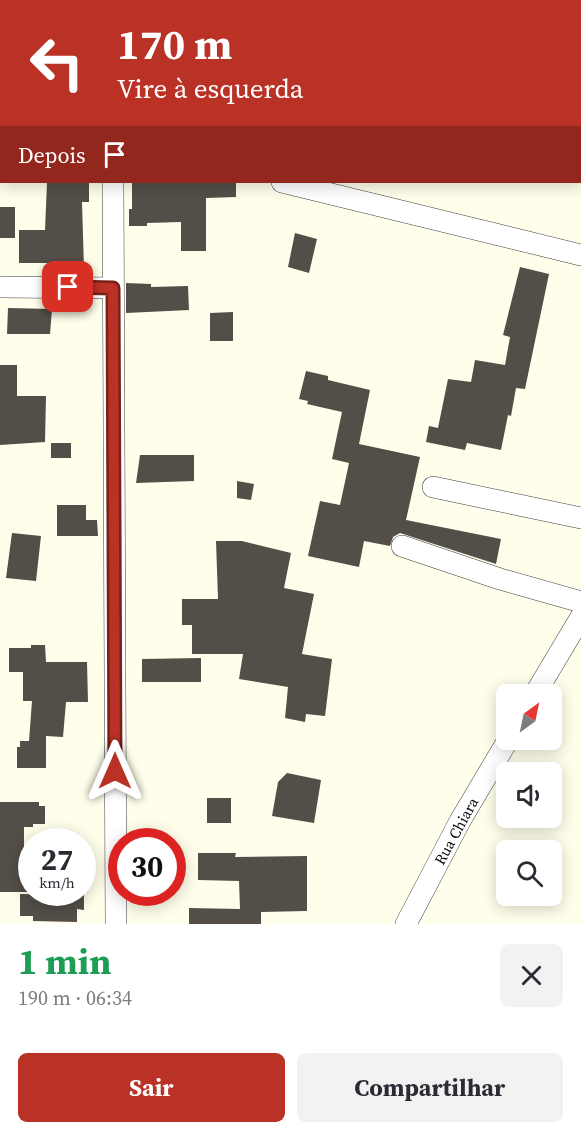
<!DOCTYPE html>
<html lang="pt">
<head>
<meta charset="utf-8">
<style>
  body { margin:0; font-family:"Source Serif 4",serif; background:#f2f2f3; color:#2b2b33; height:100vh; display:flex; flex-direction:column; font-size:22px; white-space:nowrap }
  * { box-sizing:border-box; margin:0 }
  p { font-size:20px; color:#7c7c81 }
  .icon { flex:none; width:33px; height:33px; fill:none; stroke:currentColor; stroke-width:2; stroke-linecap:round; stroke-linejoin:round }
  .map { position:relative; height:924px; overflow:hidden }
  .side { display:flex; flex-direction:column; background:#fff; flex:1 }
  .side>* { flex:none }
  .banner { position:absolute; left:0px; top:0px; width:582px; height:183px; box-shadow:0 3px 15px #0003; background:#ba3125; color:#fff; overflow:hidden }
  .needle { width:39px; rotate:33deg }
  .controls { position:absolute; left:496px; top:684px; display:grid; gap:12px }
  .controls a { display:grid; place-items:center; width:66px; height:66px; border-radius:9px; background:#fff; box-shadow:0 3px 15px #0003; font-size:30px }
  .speed { position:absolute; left:18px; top:828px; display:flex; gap:12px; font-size:30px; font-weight:700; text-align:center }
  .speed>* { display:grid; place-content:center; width:78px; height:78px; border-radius:50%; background:#fff; box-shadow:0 3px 15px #0003; line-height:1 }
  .speed small { font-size:15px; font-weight:400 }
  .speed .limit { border:9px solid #d22; background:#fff; color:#111 }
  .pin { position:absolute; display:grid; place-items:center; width:51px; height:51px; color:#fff; margin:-26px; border-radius:12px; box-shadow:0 3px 9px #0006 }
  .me { position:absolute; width:66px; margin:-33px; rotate:0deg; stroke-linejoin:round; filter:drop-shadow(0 0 4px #0008) }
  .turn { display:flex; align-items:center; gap:21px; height:126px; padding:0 18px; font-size:27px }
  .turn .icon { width:78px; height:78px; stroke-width:2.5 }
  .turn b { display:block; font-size:42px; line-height:51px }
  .then { display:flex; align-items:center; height:57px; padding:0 18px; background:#0003; gap:12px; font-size:22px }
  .round { display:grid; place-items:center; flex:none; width:63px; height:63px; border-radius:9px; background:#f2f2f3 }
  .headline { display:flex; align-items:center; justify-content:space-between; height:102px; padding:0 18px }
  h1 { font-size:36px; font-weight:700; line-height:45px; color:#1e9e55 }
  .button { display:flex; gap:12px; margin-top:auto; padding:12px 18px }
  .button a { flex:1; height:69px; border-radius:9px; background:#ba3125; color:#fff; font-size:24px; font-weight:700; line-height:69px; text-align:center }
  .button a+a { background:#f2f2f3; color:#2b2b33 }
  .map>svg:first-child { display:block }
</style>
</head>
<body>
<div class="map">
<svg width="581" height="924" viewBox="0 0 581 924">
  <rect width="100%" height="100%" fill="#fffeea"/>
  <g fill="#544e48">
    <path d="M 47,182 L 89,182 L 89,202 L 82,202 L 84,269 L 70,269 L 70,263 L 19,263 L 19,230 L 45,230 Z"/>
    <path d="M 132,182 L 236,182 L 236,197 L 206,198 L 206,251 L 181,251 L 181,222 L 147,223 L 147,226 L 129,226 L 129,209 L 132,209 Z"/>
    <rect x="0" y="207" width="15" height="31"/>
    <path d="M 295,233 L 317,239 L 309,273 L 288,267 Z"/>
    <path d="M 520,267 L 549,274 L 525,389 L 516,388 L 511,416 L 508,415 L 501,450 L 467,443 L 465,450 L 426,442 L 429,426 L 438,428 L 448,379 L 471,382 L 475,360 L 505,365 L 510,337 L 503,335 Z"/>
    <path d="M 126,283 L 151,284 L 151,287 L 188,286 L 189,310 L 126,313 Z"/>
    <path d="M 8,308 L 52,309 L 50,334 L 7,334 Z"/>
    <path d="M 233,312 L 233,341 L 210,341 L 210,313 Z"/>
    <path d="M 0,365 L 17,365 L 17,396 L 46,396 L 45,442 L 0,445 Z"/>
    <path d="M 306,371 L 328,376 L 328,380 L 370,390 L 359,444 L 420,457 L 406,520 L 501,539 L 496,564 L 400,533 L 393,537 L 390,546 L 364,541 L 359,567 L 308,556 L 320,501 L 340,505 L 349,463 L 332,459 L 342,412 L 307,404 L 308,401 L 299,399 Z"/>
    <rect x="51" y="443" width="20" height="15"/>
    <path d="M 140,455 L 194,455 L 194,481 L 136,483 Z"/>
    <path d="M 237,481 L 254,484 L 251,500 L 237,498 Z"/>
    <path d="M 57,505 L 86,505 L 86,520 L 97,520 L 98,536 L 57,536 Z"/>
    <path d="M 12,533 L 41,536 L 36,581 L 6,578 Z"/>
    <path d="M 216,541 L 242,541 L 291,553 L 284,588 L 314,594 L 302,654 L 332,659 L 325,716 L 306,714 L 305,722 L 285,718 L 288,687 L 239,679 L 243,654 L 192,654 L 192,625 L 182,625 L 182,599 L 218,599 Z"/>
    <path d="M 31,645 L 45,645 L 46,662 L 87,662 L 88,702 L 66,702 L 63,737 L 46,736 L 46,768 L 17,768 L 17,747 L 20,747 L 20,741 L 29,741 L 32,701 L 23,701 L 23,672 L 9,672 L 9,648 L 31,648 Z"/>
    <path d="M 201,658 L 201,682 L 142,682 L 142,659 Z"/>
    <path d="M 287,773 L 321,780 L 314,823 L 272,816 L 278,782 Z"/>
    <rect x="207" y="798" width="24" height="25"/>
    <path d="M 0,802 L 39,802 L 39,806 L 45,806 L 45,824 L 33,824 L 33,827 L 24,827 L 24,863 L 32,863 L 32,892 L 0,892 Z"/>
    <path d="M 198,853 L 236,853 L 235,857 L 307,856 L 307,911 L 261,912 L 261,924 L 189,924 L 189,908 L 240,909 L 239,881 L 198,880 Z"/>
    <path d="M 68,892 L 84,893 L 84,910 L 77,909 L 77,922 L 33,921 L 33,916 L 20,916 L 20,894 L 68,895 Z"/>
  </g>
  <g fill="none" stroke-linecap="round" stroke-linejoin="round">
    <defs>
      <g id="minor">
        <path d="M 113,2 L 113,0"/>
        <path d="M 113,182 L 116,924"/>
        <path d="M 282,182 L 581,255"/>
        <path d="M 0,287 L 113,288"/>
        <path d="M 433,487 L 581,518"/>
        <path d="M 402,546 L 500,579 L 581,602"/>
        <path d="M 535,694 L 581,617"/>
        <path d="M 406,924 L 460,821 L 508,740"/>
      </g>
    </defs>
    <use href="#minor" stroke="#3e3e3e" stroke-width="22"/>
    <use href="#minor" stroke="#fff" stroke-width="21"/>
  </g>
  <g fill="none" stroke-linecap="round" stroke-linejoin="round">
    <defs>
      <path id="route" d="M 68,287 L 113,288 L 115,771"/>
    </defs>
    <use href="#route" stroke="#792018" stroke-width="15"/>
    <use href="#route" stroke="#ba3125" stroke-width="10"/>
  </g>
  <g text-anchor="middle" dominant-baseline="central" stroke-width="6" stroke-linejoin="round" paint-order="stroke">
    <g font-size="15" fill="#0b0b0b" stroke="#fff">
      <text transform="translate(456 831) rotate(-61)">Rua Chiara</text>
    </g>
  </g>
</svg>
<div class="controls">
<a><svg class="needle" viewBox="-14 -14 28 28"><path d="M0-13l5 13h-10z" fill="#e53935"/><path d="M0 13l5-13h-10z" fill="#7c7c81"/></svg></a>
<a><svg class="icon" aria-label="sound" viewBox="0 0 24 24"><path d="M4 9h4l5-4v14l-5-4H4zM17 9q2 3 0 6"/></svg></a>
<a><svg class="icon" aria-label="search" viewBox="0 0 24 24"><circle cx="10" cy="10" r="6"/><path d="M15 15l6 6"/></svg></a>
</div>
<div class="speed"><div>27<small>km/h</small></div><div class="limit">30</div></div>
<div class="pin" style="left:68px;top:287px;background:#d93025"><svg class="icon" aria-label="arrive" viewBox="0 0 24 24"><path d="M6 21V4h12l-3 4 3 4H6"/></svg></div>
<svg class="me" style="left:115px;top:771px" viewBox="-20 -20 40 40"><path d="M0-17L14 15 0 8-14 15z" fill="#ba3125" stroke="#fff" stroke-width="4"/></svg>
<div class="banner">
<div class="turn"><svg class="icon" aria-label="left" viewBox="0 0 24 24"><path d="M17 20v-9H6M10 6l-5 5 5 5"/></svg><div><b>170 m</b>Vire à esquerda</div></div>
<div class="then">Depois<svg class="icon" aria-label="arrive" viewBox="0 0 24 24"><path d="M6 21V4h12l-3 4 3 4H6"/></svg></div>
</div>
</div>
<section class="side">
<div class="headline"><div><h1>1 min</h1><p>190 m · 06:34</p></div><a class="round"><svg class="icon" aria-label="close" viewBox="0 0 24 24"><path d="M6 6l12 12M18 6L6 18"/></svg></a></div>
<div class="button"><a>Sair</a><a>Compartilhar</a></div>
</section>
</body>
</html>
